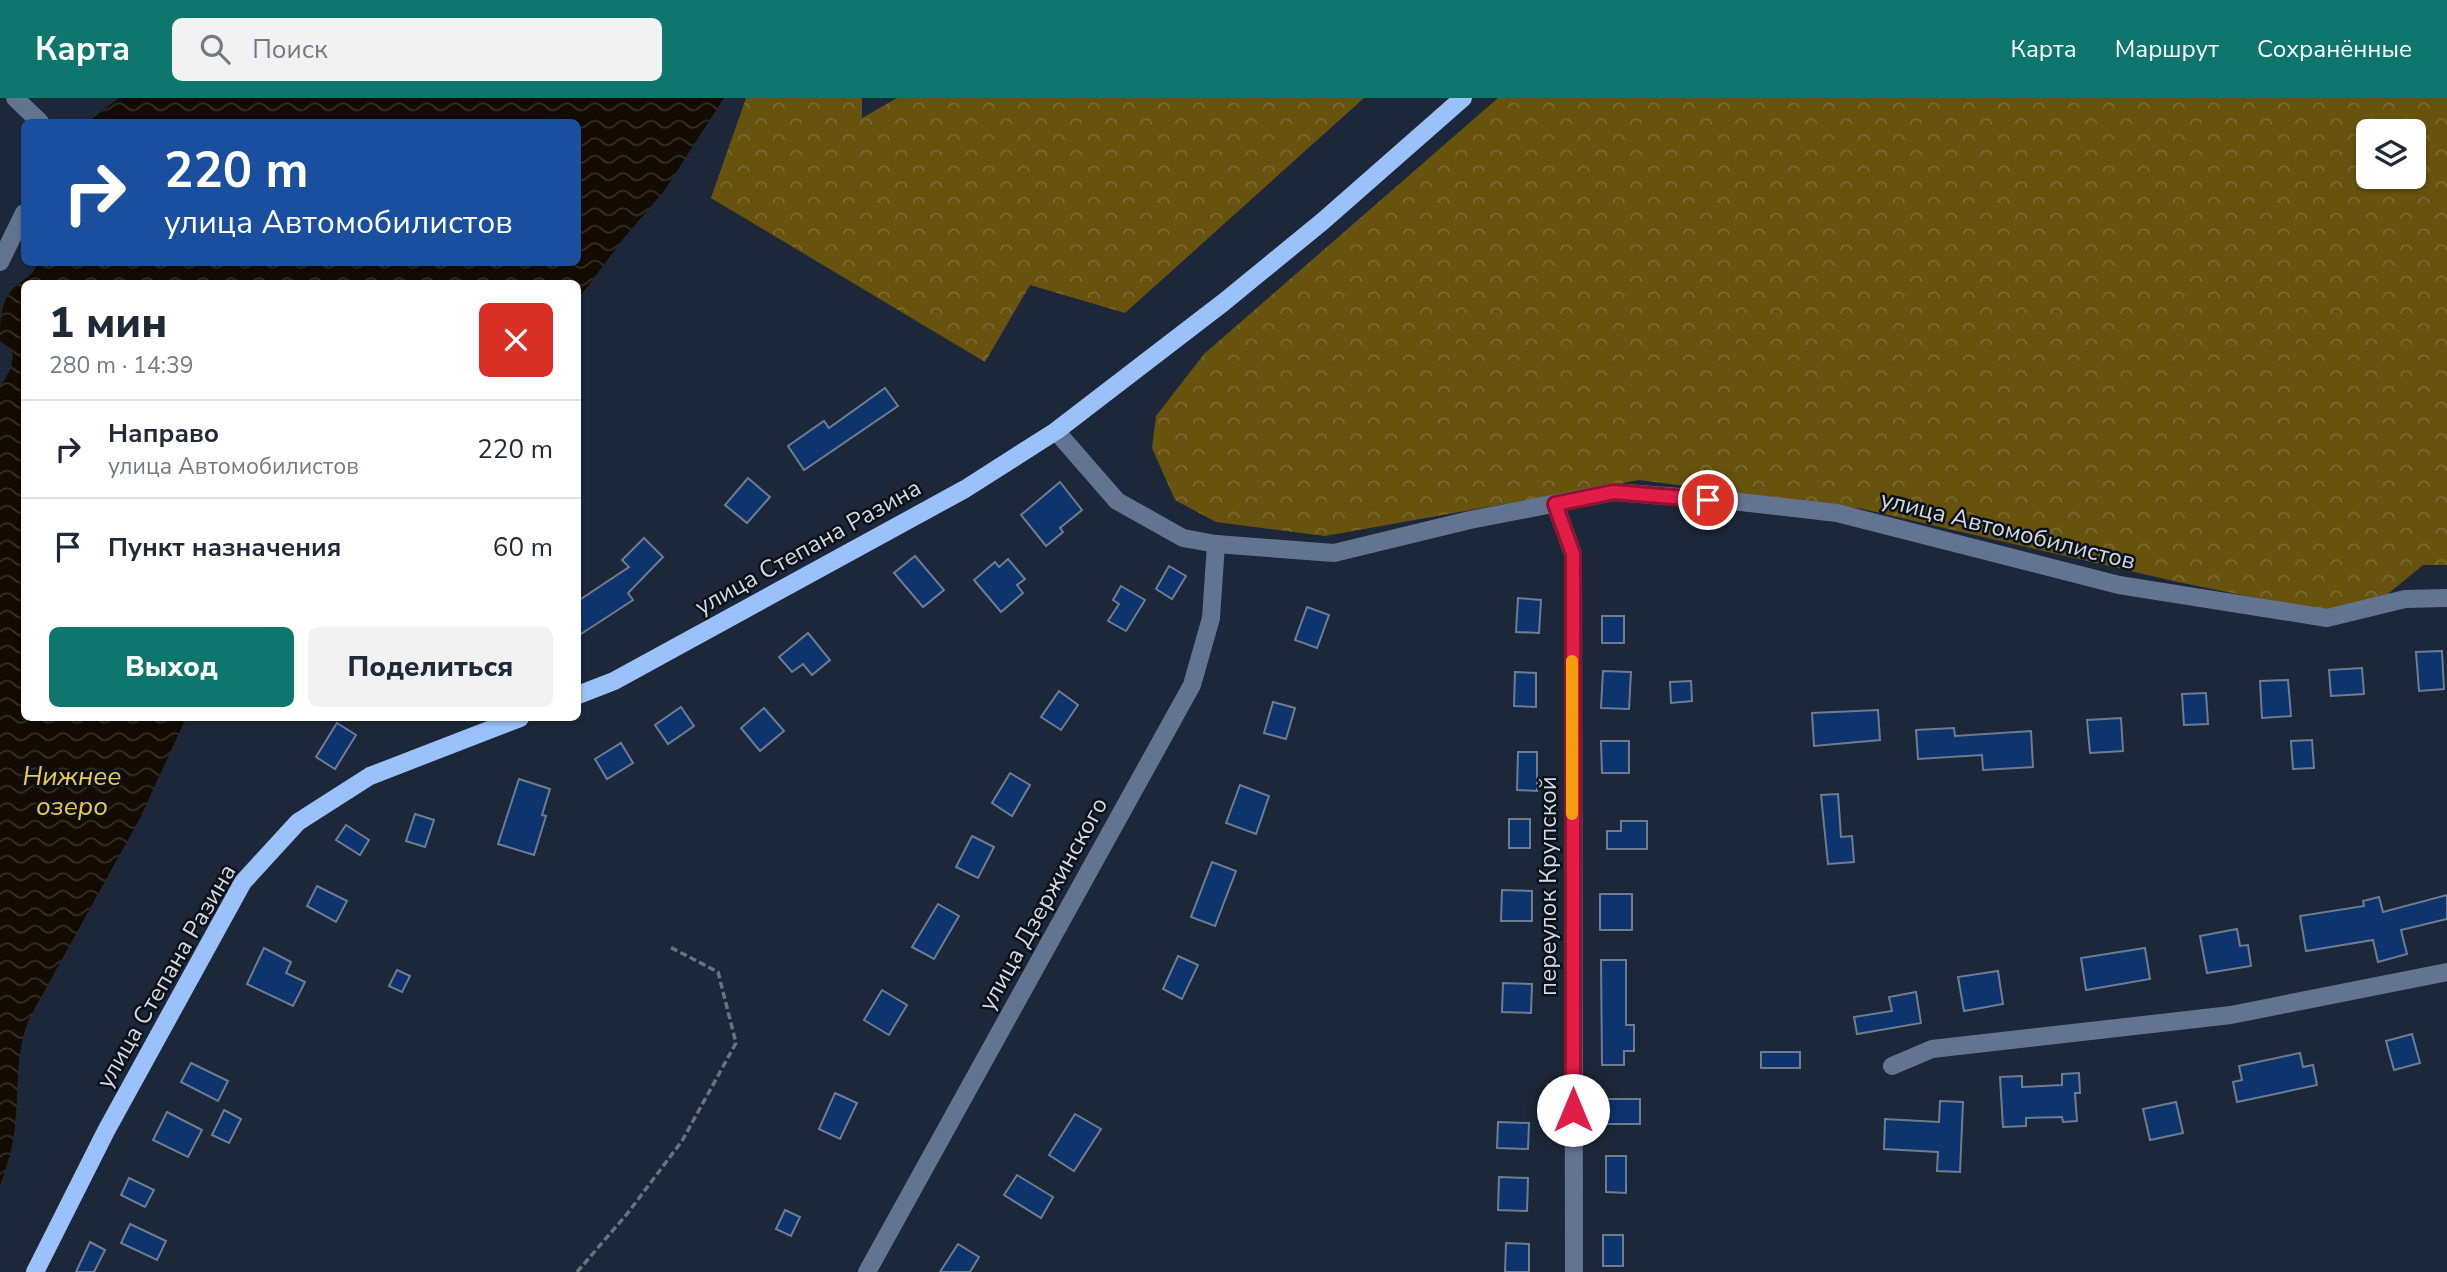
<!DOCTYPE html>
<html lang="ru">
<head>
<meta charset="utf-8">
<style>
  body { margin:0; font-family:"Nunito Sans",sans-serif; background:#f2f2f3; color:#1f2937; height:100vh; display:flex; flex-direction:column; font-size:26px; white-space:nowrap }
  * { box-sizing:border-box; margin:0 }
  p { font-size:23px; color:#747a83 }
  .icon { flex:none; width:38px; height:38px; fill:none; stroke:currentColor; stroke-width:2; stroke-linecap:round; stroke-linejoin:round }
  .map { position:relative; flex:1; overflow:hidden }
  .details { position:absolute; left:21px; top:182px; width:560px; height:441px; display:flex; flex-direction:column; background:#fff; border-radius:10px; box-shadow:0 2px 5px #0004 }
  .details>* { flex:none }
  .top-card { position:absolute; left:21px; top:21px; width:560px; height:147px; border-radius:10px; box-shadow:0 2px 5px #0004; background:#1a4fa0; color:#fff; overflow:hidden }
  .controls { position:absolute; left:2356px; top:21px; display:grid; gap:14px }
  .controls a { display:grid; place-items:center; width:70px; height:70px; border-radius:10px; background:#fff; box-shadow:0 2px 5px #0004; font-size:35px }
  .pin { position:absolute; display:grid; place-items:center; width:60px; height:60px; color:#fff; margin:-30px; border:4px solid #fff; border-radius:50%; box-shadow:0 2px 7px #0007 }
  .me { position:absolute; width:77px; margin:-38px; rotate:0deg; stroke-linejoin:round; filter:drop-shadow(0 0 5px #0008) }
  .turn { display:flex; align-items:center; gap:24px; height:147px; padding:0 28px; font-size:32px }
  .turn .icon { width:91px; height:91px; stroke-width:2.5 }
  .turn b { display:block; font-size:49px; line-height:60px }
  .round { display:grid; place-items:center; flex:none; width:74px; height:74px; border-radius:10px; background:#f2f2f3 }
  .summary { display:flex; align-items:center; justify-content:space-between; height:119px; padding:0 28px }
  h1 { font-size:42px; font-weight:800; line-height:52px }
  .cta { display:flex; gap:14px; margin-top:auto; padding:14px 28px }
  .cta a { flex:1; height:80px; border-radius:10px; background:#0f766e; color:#fff; font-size:28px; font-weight:800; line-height:80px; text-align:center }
  .cta a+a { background:#f2f2f3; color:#1f2937 }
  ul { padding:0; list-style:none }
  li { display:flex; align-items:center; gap:21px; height:98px; padding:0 28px; border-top:2px solid #e0e1e3 }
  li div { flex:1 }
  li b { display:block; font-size:26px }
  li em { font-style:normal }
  header { display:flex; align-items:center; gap:42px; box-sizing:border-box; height:98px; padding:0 35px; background:#0f766e; color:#fff }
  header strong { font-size:33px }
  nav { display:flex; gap:38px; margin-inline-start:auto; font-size:24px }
  .search { width:490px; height:63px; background:#f2f2f3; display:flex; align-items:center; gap:18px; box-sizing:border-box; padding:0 24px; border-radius:10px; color:#747a83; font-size:26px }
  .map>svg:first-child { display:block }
</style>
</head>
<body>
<header>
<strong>Карта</strong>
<div class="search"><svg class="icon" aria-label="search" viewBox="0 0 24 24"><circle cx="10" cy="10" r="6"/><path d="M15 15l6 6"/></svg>Поиск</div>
<nav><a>Карта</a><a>Маршрут</a><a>Сохранённые</a></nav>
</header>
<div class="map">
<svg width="2447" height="1174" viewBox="0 0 2447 1174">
  <defs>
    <pattern id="forest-crowns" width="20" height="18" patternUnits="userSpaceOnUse" patternTransform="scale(1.75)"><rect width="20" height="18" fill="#67530e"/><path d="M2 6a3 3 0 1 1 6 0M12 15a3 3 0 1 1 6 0" fill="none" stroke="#7c6b31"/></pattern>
    <pattern id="water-waves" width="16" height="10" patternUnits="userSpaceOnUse" patternTransform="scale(1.75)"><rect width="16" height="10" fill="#130b00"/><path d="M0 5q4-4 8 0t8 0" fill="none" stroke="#342e25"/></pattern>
  </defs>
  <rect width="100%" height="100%" fill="#1c2839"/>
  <g fill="url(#forest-crowns)" fill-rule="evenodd">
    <path d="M 746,0 L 862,0 L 862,20 L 897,0 L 1364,0 L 1125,215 L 1030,187 L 985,264 L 711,100 Z"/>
    <path d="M 1498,0 L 2447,0 L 2447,467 L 2423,467 L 2383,500 L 2325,514 L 2178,484 L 1863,411 L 1639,382 L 1325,438 L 1216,424 L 1175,402 L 1152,350 L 1156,318 L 1204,256 ZM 2368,33 L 2413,33 L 2413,79 L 2368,79 Z"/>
  </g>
  <path fill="url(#water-waves)" d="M 119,0 L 724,0 L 664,93 L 624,140 L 578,201 L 578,186 L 24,186 L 24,620 L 186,620 L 140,720 L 29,921 C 15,955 19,992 15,1029 C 13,1049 7,1068 0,1087 L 0,290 L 11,270 L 13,257 L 10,250 L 0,243 C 0,225 0,202 15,189 C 26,179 31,180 38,165 L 578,164 L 578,24 L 88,24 Z"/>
  <g fill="#0d346d" stroke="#6e7c91" stroke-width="2">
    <path d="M 885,290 L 898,308 L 804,372 L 788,348 L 824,323 L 829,330 Z"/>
    <path d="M 748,380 L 770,399 L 747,425 L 725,407 Z"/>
    <path d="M 1060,384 L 1082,412 L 1060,430 L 1063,434 L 1046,448 L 1021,417 Z"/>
    <path d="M 644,440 L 663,459 L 628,495 L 633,502 L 578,538 L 578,503 L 629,469 L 622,462 Z"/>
    <path d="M 915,458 L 944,492 L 923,509 L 894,475 Z"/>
    <path d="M 1008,461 L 1025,481 L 1017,487 L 1023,495 L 1001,514 L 974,482 L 995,464 L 999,469 Z"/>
    <path d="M 1169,468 L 1186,478 L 1172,501 L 1156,491 Z"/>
    <path d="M 1121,488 L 1145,502 L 1126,533 L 1108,523 L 1119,506 L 1113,502 Z"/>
    <path d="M 1518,500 L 1541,502 L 1539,535 L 1516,534 Z"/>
    <path d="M 1307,509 L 1329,517 L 1317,550 L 1295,542 Z"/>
    <rect x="1602" y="518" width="22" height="27"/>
    <path d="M 808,535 L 830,562 L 812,577 L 803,566 L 792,574 L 779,559 Z"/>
    <path d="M 2442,553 L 2444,591 L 2419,593 L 2416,554 Z"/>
    <path d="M 2362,570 L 2364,596 L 2331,598 L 2329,572 Z"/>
    <path d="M 1603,573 L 1631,574 L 1629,611 L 1601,610 Z"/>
    <path d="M 1515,574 L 1536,575 L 1536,609 L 1514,608 Z"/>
    <path d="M 2288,582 L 2291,618 L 2262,620 L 2260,583 Z"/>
    <path d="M 1691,583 L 1692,603 L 1671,605 L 1670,584 Z"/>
    <path d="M 1059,593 L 1078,607 L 1061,632 L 1041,619 Z"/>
    <path d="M 2206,595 L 2208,626 L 2184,627 L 2182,596 Z"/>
    <path d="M 1273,604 L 1295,610 L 1286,641 L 1264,635 Z"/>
    <path d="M 681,609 L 694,628 L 668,646 L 655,627 Z"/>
    <path d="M 764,610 L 784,633 L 760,653 L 741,630 Z"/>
    <path d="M 1878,612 L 1880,642 L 1814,648 L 1812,615 Z"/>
    <path d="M 2121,620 L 2123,653 L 2090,655 L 2087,622 Z"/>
    <path d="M 337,625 L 356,637 L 335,671 L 316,659 Z"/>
    <path d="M 1954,630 L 1955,638 L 2031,633 L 2033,669 L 1983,672 L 1982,657 L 1918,661 L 1916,632 Z"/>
    <path d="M 2312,642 L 2314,670 L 2293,671 L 2291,643 Z"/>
    <path d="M 1601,643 L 1629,643 L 1629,675 L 1602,675 Z"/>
    <path d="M 621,645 L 633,665 L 607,681 L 595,661 Z"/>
    <path d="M 1518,654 L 1537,654 L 1537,693 L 1517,692 Z"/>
    <path d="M 1010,675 L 1030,687 L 1012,718 L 992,705 Z"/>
    <path d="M 519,681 L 550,691 L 542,717 L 546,718 L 534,757 L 498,746 Z"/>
    <path d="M 1240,687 L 1269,698 L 1256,736 L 1226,725 Z"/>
    <path d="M 1838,696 L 1841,739 L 1852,738 L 1854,764 L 1828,766 L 1821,697 Z"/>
    <path d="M 415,716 L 434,722 L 425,749 L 406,743 Z"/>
    <rect x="1509" y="721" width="21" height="29"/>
    <path d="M 1621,723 L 1647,723 L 1647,751 L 1607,751 L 1607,733 L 1621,733 Z"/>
    <path d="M 346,727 L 369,742 L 360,757 L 336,742 Z"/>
    <path d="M 972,738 L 994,749 L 978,780 L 956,769 Z"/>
    <path d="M 1212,764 L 1236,773 L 1215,828 L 1191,819 Z"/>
    <path d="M 317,788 L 347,803 L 336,824 L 307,808 Z"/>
    <path d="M 1502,792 L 1532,793 L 1532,823 L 1501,823 Z"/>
    <rect x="1600" y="796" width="32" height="36"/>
    <path d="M 2447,797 L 2447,821 L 2401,832 L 2407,856 L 2378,864 L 2373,842 L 2306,853 L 2300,818 L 2364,808 L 2363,803 L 2379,799 L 2383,814 Z"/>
    <path d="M 938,806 L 959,818 L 934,861 L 912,849 Z"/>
    <path d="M 2237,831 L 2240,848 L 2248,847 L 2251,868 L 2207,875 L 2200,838 Z"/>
    <path d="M 264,850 L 291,864 L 286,875 L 305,884 L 293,908 L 247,886 Z"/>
    <path d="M 2145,850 L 2150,881 L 2086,892 L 2081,860 Z"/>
    <path d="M 1178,858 L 1198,867 L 1182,901 L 1163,891 Z"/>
    <path d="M 1601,862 L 1626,862 L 1626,927 L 1634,927 L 1634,953 L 1624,953 L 1624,967 L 1602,967 Z"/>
    <path d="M 397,872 L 410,878 L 402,894 L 389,888 Z"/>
    <path d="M 1998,873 L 2003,906 L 1964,913 L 1958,879 Z"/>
    <path d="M 1503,885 L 1532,886 L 1531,915 L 1502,914 Z"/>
    <path d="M 882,892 L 907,907 L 889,937 L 864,922 Z"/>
    <path d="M 1916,894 L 1921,925 L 1857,936 L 1854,919 L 1892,913 L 1889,899 Z"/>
    <path d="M 2412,936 L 2420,965 L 2394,972 L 2386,943 Z"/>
    <rect x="1761" y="954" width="39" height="16"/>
    <path d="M 2300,955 L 2303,969 L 2313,967 L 2317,987 L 2237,1004 L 2233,984 L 2242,982 L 2239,968 Z"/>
    <path d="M 191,965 L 228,983 L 218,1003 L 181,984 Z"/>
    <path d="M 2079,975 L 2080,995 L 2075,995 L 2077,1023 L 2063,1024 L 2062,1019 L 2026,1020 L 2026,1028 L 2003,1029 L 2000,979 L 2022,978 L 2022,989 L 2062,987 L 2062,976 Z"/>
    <path d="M 835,995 L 857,1005 L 840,1041 L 819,1031 Z"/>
    <rect x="1605" y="1001" width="35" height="25"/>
    <path d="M 1940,1003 L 1963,1004 L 1960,1074 L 1937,1073 L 1938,1054 L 1884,1051 L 1885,1021 L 1939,1024 Z"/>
    <path d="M 2176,1004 L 2183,1035 L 2150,1042 L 2143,1011 Z"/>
    <path d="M 224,1012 L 241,1021 L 229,1045 L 212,1037 Z"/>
    <path d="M 167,1014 L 202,1032 L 188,1059 L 153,1042 Z"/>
    <path d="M 1075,1016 L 1101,1031 L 1074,1073 L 1049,1057 Z"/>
    <path d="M 1498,1024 L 1529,1025 L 1528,1051 L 1497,1050 Z"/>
    <path d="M 1606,1058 L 1626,1058 L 1626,1095 L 1606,1094 Z"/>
    <path d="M 1017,1077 L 1053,1099 L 1041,1120 L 1004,1097 Z"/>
    <path d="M 1499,1079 L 1528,1080 L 1527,1113 L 1498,1112 Z"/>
    <path d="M 129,1080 L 154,1092 L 145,1109 L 121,1097 Z"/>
    <path d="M 785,1112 L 800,1119 L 791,1138 L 776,1131 Z"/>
    <path d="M 130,1126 L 166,1143 L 157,1162 L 121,1145 Z"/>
    <rect x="1603" y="1137" width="20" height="31"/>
    <path d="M 90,1144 L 105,1152 L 94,1174 L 76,1174 Z"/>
    <path d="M 1506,1145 L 1529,1146 L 1529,1174 L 1505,1174 Z"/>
    <path d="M 958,1146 L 979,1159 L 970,1174 L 940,1174 Z"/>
  </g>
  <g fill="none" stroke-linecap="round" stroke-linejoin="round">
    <path stroke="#687281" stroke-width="3.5" stroke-dasharray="7 3.5" stroke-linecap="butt" d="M 577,1174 L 627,1116 L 682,1043 L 736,945 L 718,874 L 668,848"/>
    <g stroke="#627490" stroke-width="18">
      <path d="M 15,0 L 40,24"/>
      <path d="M 0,164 L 24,115"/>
      <path d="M 1056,333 L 1117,403 L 1183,440 L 1216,446 L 1334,455 L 1470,422 L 1614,394 L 1732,403 L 1837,415 L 2119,487 L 2327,520 L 2405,501 L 2447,500"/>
      <path d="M 1555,406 L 1573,456 L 1574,1174"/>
      <path d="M 1892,968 L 1932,951 L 2231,917 L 2447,874"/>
      <path d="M 867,1174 L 1192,587 L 1211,520 L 1216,446"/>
    </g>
    <g stroke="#9bc1fa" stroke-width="18">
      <path d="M 578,597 L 614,583 L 965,391 L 1056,333 L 1224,204 L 1323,123 L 1463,0"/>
      <path d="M 35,1174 L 106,1033 L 243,784 L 298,724 L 370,678 L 520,620"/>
    </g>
  </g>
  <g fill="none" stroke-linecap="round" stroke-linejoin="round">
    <defs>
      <path id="route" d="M 1573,1012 L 1573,456 L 1555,406 L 1614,394 L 1708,402"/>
    </defs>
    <use href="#route" stroke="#92132f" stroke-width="18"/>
    <use href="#route" stroke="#e11d48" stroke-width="12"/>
    <path stroke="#f59e0b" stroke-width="12" d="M 1572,563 L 1572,716"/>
  </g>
  <g text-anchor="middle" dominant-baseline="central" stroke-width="5" stroke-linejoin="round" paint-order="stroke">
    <g font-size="24" fill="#d2dae6" stroke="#0c1118">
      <text transform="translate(2008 432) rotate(14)">улица Автомобилистов</text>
      <text transform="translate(808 449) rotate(-29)">улица Степана Разина</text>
      <text transform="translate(1548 788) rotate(-90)">переулок Крупской</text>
      <text transform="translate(1043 806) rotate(-61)">улица Дзержинского</text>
      <text transform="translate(166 878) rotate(-60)">улица Степана Разина</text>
    </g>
    <g font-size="26" font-style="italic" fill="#eec857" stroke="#0c1118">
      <text x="72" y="678">Нижнее<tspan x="72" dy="30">озеро</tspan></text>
    </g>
  </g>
</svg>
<div class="controls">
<a><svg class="icon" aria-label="layers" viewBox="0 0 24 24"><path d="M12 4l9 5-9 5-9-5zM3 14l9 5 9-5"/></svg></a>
</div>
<div class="pin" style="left:1708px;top:402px;background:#d93025"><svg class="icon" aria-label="arrive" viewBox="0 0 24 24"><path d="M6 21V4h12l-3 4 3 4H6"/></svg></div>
<svg class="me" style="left:1573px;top:1012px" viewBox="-20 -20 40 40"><circle r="19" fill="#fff"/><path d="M0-13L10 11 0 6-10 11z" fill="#e11d48"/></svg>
<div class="top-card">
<div class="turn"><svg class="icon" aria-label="right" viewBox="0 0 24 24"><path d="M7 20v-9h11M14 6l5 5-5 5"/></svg><div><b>220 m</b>улица Автомобилистов</div></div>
</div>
<section class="details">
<div class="summary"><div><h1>1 мин</h1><p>280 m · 14:39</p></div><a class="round" style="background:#d93025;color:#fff"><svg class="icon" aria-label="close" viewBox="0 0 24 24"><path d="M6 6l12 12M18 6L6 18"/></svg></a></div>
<ul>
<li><svg class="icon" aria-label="right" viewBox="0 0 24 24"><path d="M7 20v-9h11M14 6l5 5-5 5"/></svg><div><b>Направо</b><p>улица Автомобилистов</p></div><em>220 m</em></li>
<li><svg class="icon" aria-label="arrive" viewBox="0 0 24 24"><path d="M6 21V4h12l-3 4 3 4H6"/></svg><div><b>Пункт назначения</b></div><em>60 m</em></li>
</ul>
<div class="cta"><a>Выход</a><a>Поделиться</a></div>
</section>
</div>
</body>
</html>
